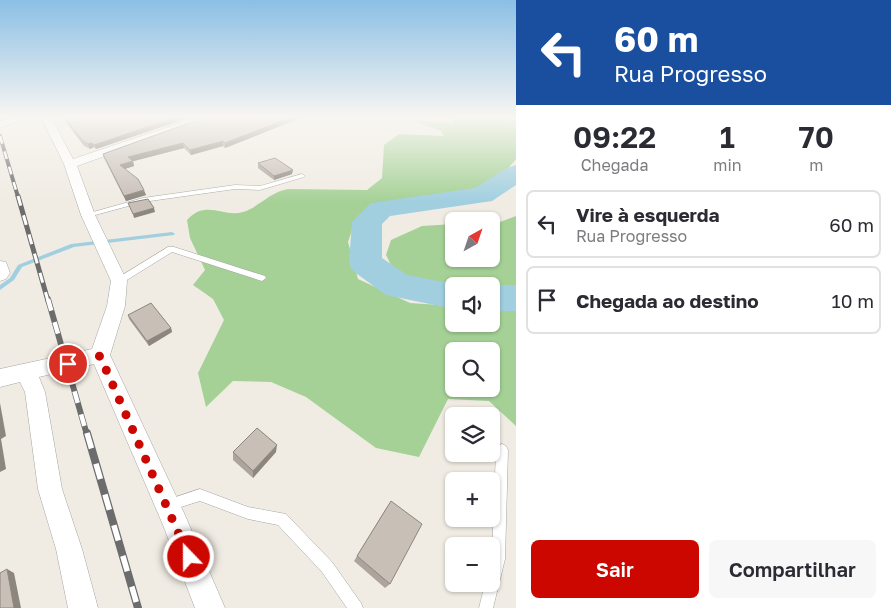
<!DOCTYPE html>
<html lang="pt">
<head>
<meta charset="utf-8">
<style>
  body { margin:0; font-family:"Golos Text",sans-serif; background:#f7f7f7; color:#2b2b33; height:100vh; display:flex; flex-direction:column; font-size:19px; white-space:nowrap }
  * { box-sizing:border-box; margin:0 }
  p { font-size:16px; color:#7c7c81 }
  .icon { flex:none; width:28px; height:28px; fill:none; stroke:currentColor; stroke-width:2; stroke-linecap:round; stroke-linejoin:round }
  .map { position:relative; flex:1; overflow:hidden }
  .panel { display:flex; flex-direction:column; background:#fff; width:375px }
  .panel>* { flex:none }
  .banner { background:#1a4fa0; color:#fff; overflow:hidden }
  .needle { width:32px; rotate:40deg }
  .tools { position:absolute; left:445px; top:212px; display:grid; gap:10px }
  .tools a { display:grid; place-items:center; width:55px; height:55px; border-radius:8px; background:#fff; box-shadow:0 1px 4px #0004; font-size:25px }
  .pin { position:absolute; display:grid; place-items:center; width:42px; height:42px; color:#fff; margin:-21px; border:2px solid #fff; border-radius:50%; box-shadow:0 1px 5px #0007 }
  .me { position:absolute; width:55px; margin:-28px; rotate:338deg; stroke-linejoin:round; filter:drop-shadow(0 0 4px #0008) }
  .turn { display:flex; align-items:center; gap:18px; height:105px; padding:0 15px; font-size:22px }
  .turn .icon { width:65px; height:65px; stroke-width:2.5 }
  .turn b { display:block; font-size:35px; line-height:42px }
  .eta { display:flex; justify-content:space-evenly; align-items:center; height:85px; text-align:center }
  .eta b { font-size:30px; font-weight:600; line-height:35px }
  .primary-button { display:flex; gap:10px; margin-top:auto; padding:10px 15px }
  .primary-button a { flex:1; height:58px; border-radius:8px; background:#cc0700; color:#fff; font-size:20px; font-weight:600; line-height:58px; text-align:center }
  .primary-button a+a { background:#f7f7f7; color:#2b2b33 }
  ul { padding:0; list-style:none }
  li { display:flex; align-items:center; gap:15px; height:68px; margin:0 10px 8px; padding:0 5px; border:2px solid #e1e1e2; border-radius:8px }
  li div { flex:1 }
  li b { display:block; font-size:19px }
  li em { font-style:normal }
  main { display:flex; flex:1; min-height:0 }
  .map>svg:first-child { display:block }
</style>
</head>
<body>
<main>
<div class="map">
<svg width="516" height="608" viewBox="0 0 516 608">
  <rect width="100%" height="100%" fill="#f0ece3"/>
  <g fill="#a5d196" fill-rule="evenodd">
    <path d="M 454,117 L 516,117 L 516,159 L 495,184 L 472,194 L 451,198 L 403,201 L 371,210 L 353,227 L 348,242 L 358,279 L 410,303 L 454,306 L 454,324 L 491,324 L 491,308 L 516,309 L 516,426 L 489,401 L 448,399 L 419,457 L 376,448 L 306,397 L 271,382 L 233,381 L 206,407 L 198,373 L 224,320 L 213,299 L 193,285 L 205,270 L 190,238 L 187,220 C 206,199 224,218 243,212 C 259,207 270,192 288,189 L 367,190 L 382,178 L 384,145 L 399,134 L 444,136 L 441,131 L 421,124 L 416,120 L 454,123 L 452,118 ZM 454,351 L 491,351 L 491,389 L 454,389 Z"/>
    <path d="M 516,216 L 516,291 L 491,290 L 491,286 C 473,286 406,285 395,272 C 391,267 389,260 386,255 L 391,240 L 422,226 L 454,224 L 454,259 L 491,259 L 491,222 L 500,222 Z"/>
  </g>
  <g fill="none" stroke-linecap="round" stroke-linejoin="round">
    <path fill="#a1cfe0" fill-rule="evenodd" d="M 172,232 L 175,234 L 174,235 L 74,247 L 22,267 L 14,280 L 0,290 L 0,285 L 10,278 L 18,265 L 71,244 Z"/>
    <g fill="#a1cfe0" fill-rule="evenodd">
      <path d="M 516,165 L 516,185 L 492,201 L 390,216 L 382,224 L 382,258 L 407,275 L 464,286 L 454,286 L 454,309 L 386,295 L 353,271 L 349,263 L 352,222 L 371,203 L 475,188 L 507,168 Z"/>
      <path d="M 491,285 L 516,285 L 516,311 L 491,311 L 491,286 L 487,286 Z"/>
    </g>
    <defs>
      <g id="service">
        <path d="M 302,174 L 305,176 L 304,177 L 260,190 L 235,189 L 143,202 L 88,217 L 84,215 L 86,214 L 143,198 L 235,185 L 260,186 Z"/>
        <path d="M 168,247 L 174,247 L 265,276 L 266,278 L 262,281 L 172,252 L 122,283 L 116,283 L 115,281 L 116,279 Z"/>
        <path d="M 502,444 L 506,446 L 508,450 L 505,559 L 493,608 L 479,608 L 485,584 L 491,584 L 496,450 L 498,446 Z"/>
        <path d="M 200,489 L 248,507 L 286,514 L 332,562 L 361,603 L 363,608 L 347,608 L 322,572 L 278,525 L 248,519 L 200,501 L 168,511 L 164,509 L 162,505 L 164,501 Z"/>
      </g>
      <g id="minor">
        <path d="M 14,117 L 31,117 L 0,128 L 0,122 Z"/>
        <path d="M 41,117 L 51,117 L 73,159 L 198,117 L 214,117 L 77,166 L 95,215 L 127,281 L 125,306 L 110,355 L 184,513 L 225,608 L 195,608 L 163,525 L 94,364 L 39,377 L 45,392 L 62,489 L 82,549 L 98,608 L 68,608 L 56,549 L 38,489 L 25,392 L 20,382 L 0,387 L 0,369 L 92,349 L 107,306 L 111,281 L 81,215 L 64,164 Z"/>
        <path d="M 0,261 L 6,262 L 10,273 L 6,279 L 0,281 Z"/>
      </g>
    </defs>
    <use href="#service" stroke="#a5a5a5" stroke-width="1"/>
    <use href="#minor" stroke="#a5a5a5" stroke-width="1"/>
    <use href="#service" fill="#fff" fill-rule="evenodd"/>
    <use href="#minor" fill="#fff" fill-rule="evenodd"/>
    <defs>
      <path id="rail-far3" d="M 0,136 L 18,197"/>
      <path id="rail-far2" d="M 18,196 L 48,301"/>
      <path id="rail-far1" d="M 48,299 L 87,435"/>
      <path id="rail" d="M 87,433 L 138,608"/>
    </defs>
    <use href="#rail-far3" stroke="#6c6c6c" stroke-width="4"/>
    <use href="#rail-far2" stroke="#6c6c6c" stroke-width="5"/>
    <use href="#rail-far1" stroke="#6c6c6c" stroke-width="6"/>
    <use href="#rail" stroke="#6c6c6c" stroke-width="8"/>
    <use href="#rail-far3" stroke="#fff" stroke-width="2.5" stroke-dasharray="8" stroke-linecap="butt"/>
    <use href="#rail-far2" stroke="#fff" stroke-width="3" stroke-dasharray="10" stroke-linecap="butt"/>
    <use href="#rail-far1" stroke="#fff" stroke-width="4.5" stroke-dasharray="12" stroke-linecap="butt"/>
    <use href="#rail" stroke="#fff" stroke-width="5.5" stroke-dasharray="16" stroke-linecap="butt"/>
  </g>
  <g fill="#aca49d">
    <path d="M 62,117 L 191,117 L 96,149 L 94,147 L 90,149 L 84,146 Z"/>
    <path d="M 206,117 L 303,117 L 225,148 L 223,146 L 191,155 L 184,148 L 133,161 L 134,166 L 125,169 L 146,195 L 126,201 L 104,158 L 103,154 Z"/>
    <path d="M 258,163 L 292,174 L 274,180 L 258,168 Z"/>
    <path d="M 128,315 L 171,328 L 172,332 L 149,346 L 129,319 Z"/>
    <path d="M 233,452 L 276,452 L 253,478 L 233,460 Z"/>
    <path d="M 387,507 L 390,584 L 385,588 L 354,561 Z"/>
  </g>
  <g fill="#8c867f">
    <path d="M 177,117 L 191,117 L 96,149 L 94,145 Z"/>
    <path d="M 292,117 L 303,117 L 225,148 L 225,143 Z"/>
    <path d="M 223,141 L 223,146 L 191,155 L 190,150 Z"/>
    <path d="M 92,143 L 94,147 L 90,149 L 88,144 Z"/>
    <path d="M 183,143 L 184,148 L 130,162 L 128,157 Z"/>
    <path d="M 133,161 L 134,166 L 121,170 L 120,165 Z"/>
    <path d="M 293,170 L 292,174 L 274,180 L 274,176 Z"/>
    <path d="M 144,190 L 146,195 L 126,201 L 124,196 Z"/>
    <path d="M 154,208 L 155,212 L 134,218 L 133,214 Z"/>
    <path d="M 171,328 L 172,332 L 149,346 L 147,341 Z"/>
    <path d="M 0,403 L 6,436 L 1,439 L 6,469 L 0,472 Z"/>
    <path d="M 277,445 L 276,452 L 253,478 L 253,471 Z"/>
    <path d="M 7,569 L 14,573 L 21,608 L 14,608 Z"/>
  </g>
  <g fill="#c8bfb6" stroke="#8c867f">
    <path d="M 64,117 L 177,117 L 94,145 L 92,143 L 88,144 L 83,141 Z"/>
    <path d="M 206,117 L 292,117 L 225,143 L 223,141 L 190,150 L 183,143 L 128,157 L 133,161 L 120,165 L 138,179 L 144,190 L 124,196 L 103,154 Z"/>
    <path d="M 275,158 L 293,170 L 274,176 L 258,163 Z"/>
    <path d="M 148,199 L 154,208 L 133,214 L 128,203 Z"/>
    <path d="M 151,303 L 171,328 L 147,341 L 128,315 Z"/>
    <path d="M 257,428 L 277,445 L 253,471 L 233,452 Z"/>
    <path d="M 391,501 L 422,524 L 390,584 L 357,556 Z"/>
    <path d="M 7,569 L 14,608 L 0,608 L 0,573 Z"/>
  </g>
  <linearGradient id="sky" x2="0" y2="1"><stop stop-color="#8bbfe5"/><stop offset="0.58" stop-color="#f8f6f2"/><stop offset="1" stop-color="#f8f6f2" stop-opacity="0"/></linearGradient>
  <rect width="516" height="202" fill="url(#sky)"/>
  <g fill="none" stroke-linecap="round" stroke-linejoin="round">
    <path stroke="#cc0700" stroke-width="9" stroke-dasharray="0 16.2" d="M 68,364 L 100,356 L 189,557"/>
  </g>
</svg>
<div class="tools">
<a><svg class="needle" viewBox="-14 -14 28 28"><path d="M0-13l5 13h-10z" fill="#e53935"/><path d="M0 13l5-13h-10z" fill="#7c7c81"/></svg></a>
<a><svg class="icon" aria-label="sound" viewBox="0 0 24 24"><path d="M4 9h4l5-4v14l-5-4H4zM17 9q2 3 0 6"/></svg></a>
<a><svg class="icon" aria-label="search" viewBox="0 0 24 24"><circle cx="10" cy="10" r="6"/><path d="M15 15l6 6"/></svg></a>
<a><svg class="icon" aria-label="layers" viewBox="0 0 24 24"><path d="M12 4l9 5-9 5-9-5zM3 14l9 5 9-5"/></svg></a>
<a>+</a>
<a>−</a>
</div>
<div class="pin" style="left:68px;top:364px;background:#d93025"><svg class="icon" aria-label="arrive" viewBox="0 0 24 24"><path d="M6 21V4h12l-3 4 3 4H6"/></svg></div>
<svg class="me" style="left:189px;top:557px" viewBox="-20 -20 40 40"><circle r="17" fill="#cc0700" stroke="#fff" stroke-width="3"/><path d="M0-11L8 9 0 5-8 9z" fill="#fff"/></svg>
</div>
<section class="panel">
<div class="banner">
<div class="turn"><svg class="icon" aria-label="left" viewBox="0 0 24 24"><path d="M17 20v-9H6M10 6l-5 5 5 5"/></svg><div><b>60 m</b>Rua Progresso</div></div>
</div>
<div class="eta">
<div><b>09:22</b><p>Chegada</p></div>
<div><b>1</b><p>min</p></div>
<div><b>70</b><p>m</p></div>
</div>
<ul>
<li><svg class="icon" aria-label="left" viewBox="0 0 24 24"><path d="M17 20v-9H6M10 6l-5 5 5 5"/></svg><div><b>Vire à esquerda</b><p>Rua Progresso</p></div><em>60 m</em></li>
<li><svg class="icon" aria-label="arrive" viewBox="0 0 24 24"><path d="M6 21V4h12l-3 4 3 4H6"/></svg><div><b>Chegada ao destino</b></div><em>10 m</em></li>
</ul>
<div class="primary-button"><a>Sair</a><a>Compartilhar</a></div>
</section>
</main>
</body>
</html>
